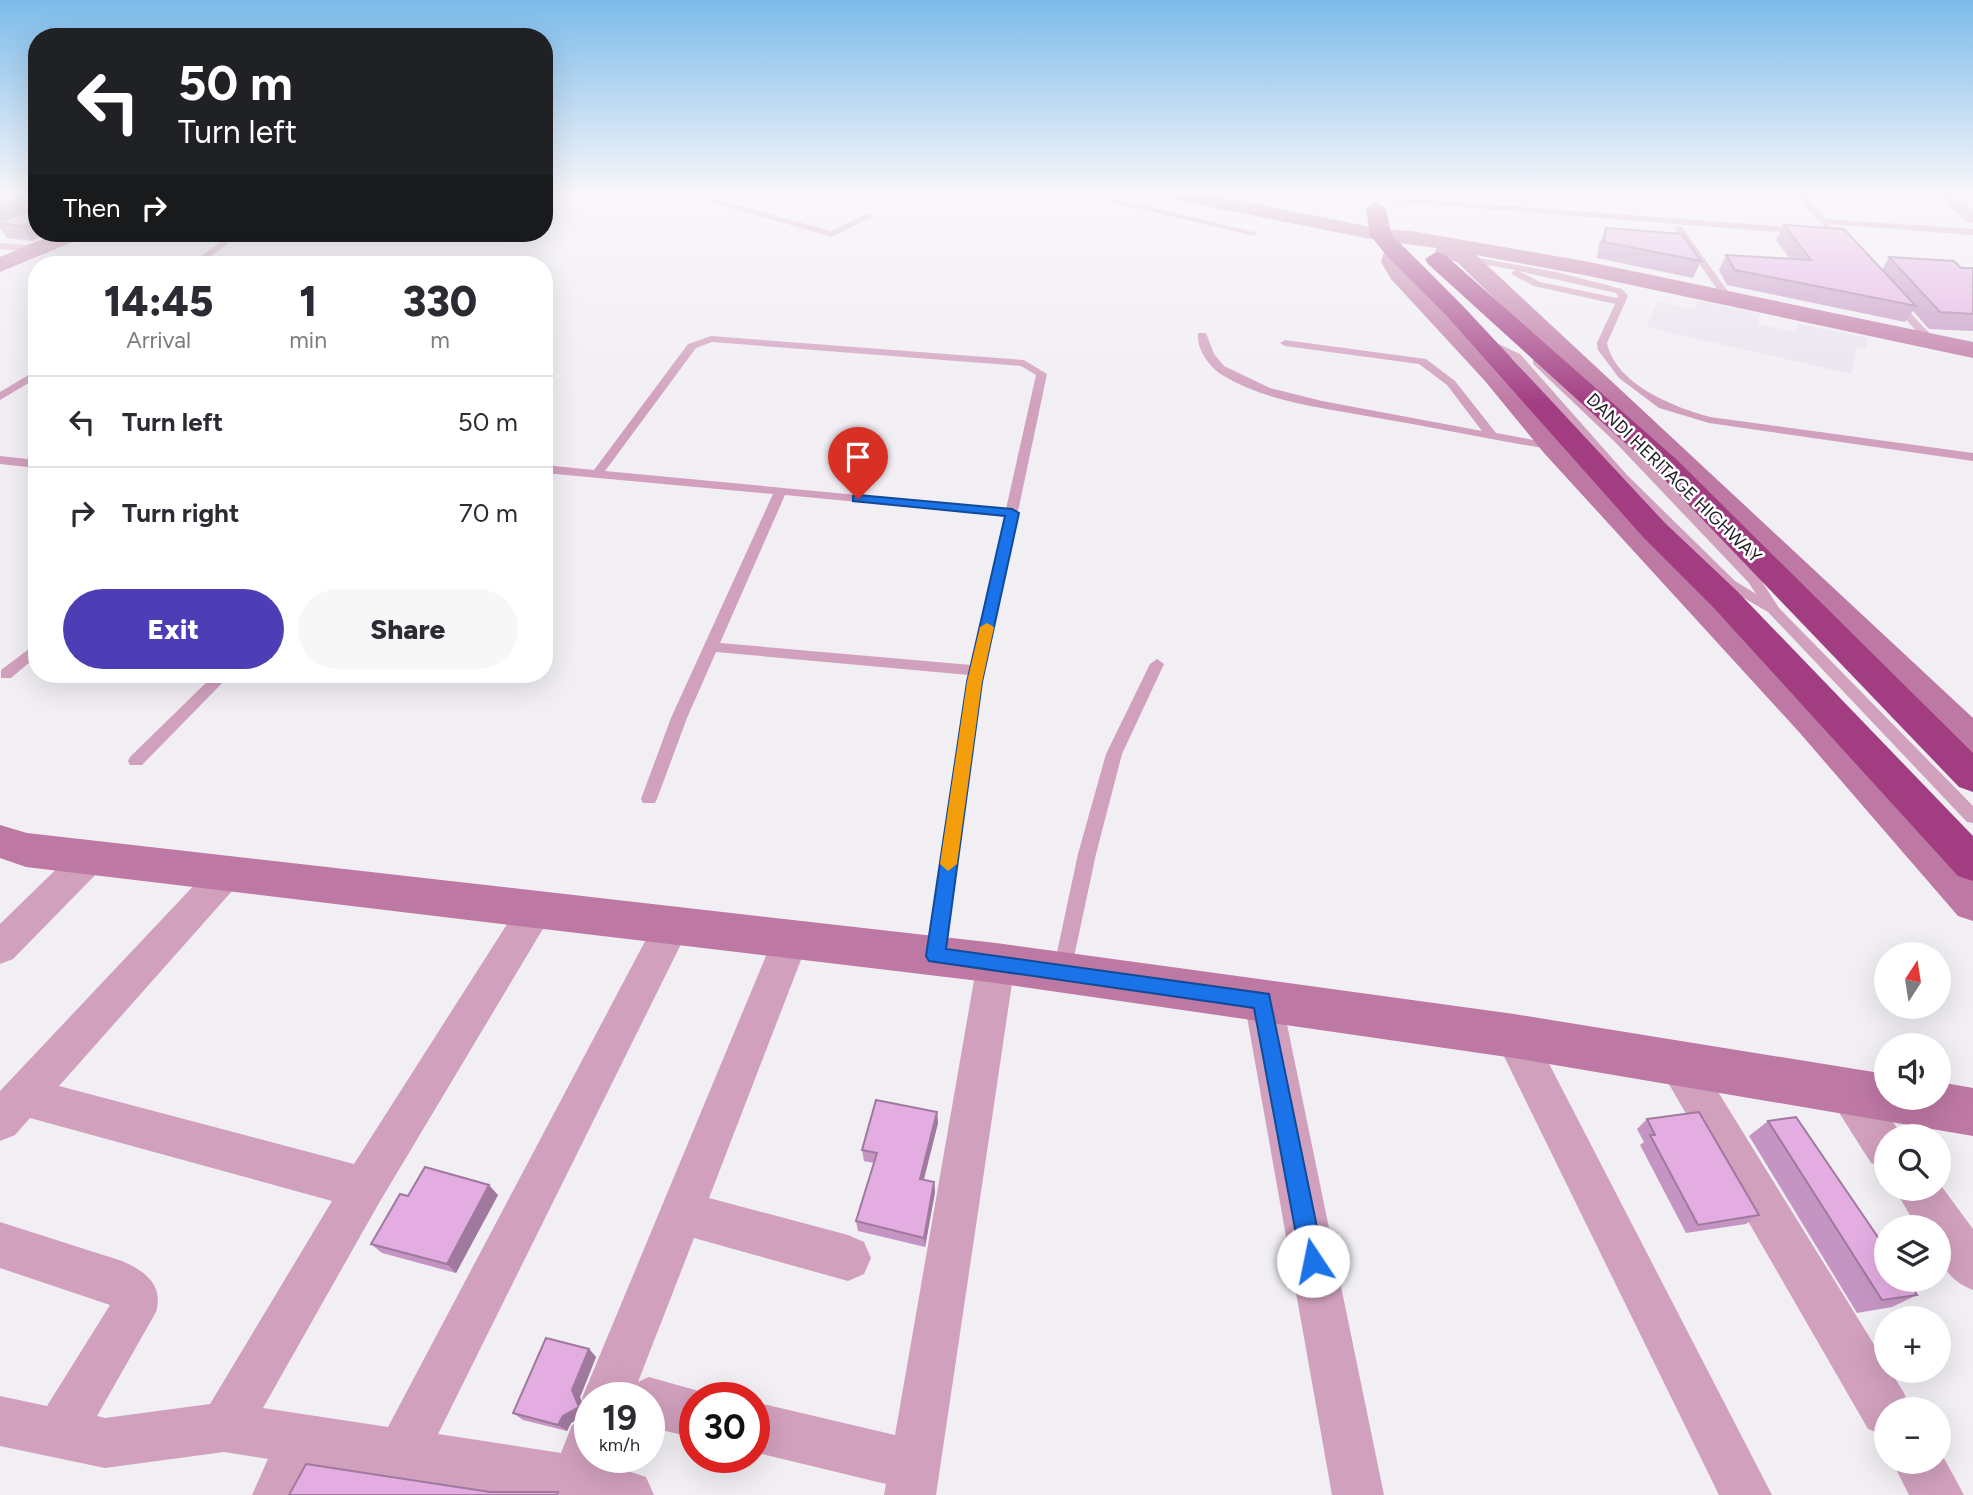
<!DOCTYPE html>
<html lang="en">
<head>
<meta charset="utf-8">
<style>
  body { margin:0; font-family:Figtree,sans-serif; background:#f7f7f7; color:#2b2b33; height:100vh; display:flex; flex-direction:column; font-size:26px; white-space:nowrap }
  * { box-sizing:border-box; margin:0 }
  p { font-size:23px; color:#7c7c81 }
  .icon { flex:none; width:38px; height:38px; fill:none; stroke:currentColor; stroke-width:2; stroke-linecap:round; stroke-linejoin:round }
  .map { position:relative; flex:1; overflow:hidden }
  .details { position:absolute; left:28px; top:256px; width:525px; height:427px; display:flex; flex-direction:column; background:#fff; border-radius:28px; box-shadow:0 7px 28px #0002 }
  .details>* { flex:none }
  .guide { position:absolute; left:28px; top:28px; width:525px; height:214px; border-radius:28px; box-shadow:0 7px 28px #0002; background:#202124; color:#fff; overflow:hidden }
  .needle { width:46px; rotate:12deg }
  .fabs { position:absolute; left:1874px; top:942px; display:grid; gap:14px }
  .fabs a { display:grid; place-items:center; width:77px; height:77px; border-radius:50%; background:#fff; box-shadow:0 7px 28px #0002; font-size:35px }
  .speed { position:absolute; left:574px; top:1382px; display:flex; gap:14px; font-size:35px; font-weight:700; text-align:center }
  .speed>* { display:grid; place-content:center; width:91px; height:91px; border-radius:50%; background:#fff; box-shadow:0 7px 28px #0002; line-height:1 }
  .speed small { font-size:18px; font-weight:400 }
  .speed .limit { border:10px solid #d22; background:#fff; color:#111 }
  .pin { position:absolute; display:grid; place-items:center; width:60px; height:60px; color:#fff; margin:-72px -30px; border-radius:50% 50% 50% 0; rotate:-45deg; box-shadow:0 0 7px #0007 }
  .pin .icon { rotate:45deg }
  .me { position:absolute; width:77px; margin:-38px; rotate:349deg; stroke-linejoin:round; filter:drop-shadow(0 0 5px #0008) }
  .turn { display:flex; align-items:center; gap:24px; height:147px; padding:0 35px; font-size:32px }
  .turn .icon { width:91px; height:91px; stroke-width:2.5 }
  .turn b { display:block; font-size:49px; line-height:60px }
  .then { display:flex; align-items:center; height:66px; padding:0 35px; background:#0003; gap:14px; font-size:26px }
  .eta { display:flex; justify-content:space-evenly; align-items:center; height:119px; text-align:center }
  .eta b { font-size:42px; font-weight:800; line-height:49px }
  .cta { display:flex; gap:14px; margin-top:auto; padding:14px 35px }
  .cta a { flex:1; height:80px; border-radius:42px; background:#4e3eb5; color:#fff; font-size:28px; font-weight:800; line-height:80px; text-align:center }
  .cta a+a { background:#f7f7f7; color:#2b2b33 }
  ul { padding:0; list-style:none }
  li { display:flex; align-items:center; gap:21px; height:91px; padding:0 35px; border-top:2px solid #e1e1e2 }
  li div { flex:1 }
  li b { display:block; font-size:26px }
  li em { font-style:normal }
  .map>svg:first-child { display:block }
</style>
</head>
<body>
<div class="map">
<svg width="1973" height="1495" viewBox="0 0 1973 1495">
  <rect width="100%" height="100%" fill="#f1eef4"/>
  <path fill="#e8e2ee" d="M 1697,300 L 1760,314 L 1758,324 L 1796,332 L 1799,324 L 1868,338 L 1866,349 L 1856,347 L 1851,374 L 1646,327 L 1658,302 L 1694,309 Z"/>
  <g fill="none" stroke-linecap="round" stroke-linejoin="round">
    <g fill="#d1a0bd" fill-rule="evenodd">
      <path d="M 544,194 L 549,194 L 545,196 Z"/>
      <path d="M 682,194 L 697,194 L 831,231 L 866,214 L 873,216 L 832,237 Z"/>
      <path d="M 1078,194 L 1094,194 L 1258,233 L 1254,236 Z"/>
      <path d="M 1795,194 L 1804,194 L 1825,219 L 1973,229 L 1973,235 L 1829,224 L 1845,243 L 1841,246 Z"/>
      <path d="M 1364,195 L 1802,228 L 1806,231 L 1802,234 L 1361,199 L 1361,195 Z"/>
      <path d="M 1676,227 L 1682,227 L 1734,300 L 1732,302 L 1726,302 L 1675,229 Z"/>
      <path d="M 222,241 L 229,243 L 200,264 L 190,264 Z"/>
      <path d="M 0,243 L 37,246 L 41,249 L 37,252 L 0,249 Z"/>
      <path d="M 1468,256 L 1556,272 L 1622,289 L 1628,296 L 1607,343 C 1616,385 1674,407 1710,417 L 1973,453 L 1973,461 L 1709,423 L 1659,408 L 1619,378 L 1598,350 L 1597,343 L 1615,304 L 1534,286 L 1513,275 L 1511,273 L 1515,270 L 1465,261 L 1465,257 ZM 1519,271 L 1616,293 L 1618,296 L 1617,298 L 1540,282 Z"/>
      <path d="M 1891,299 L 1897,299 L 1936,340 L 1936,344 L 1928,344 L 1891,303 Z"/>
      <path d="M 1198,333 L 1206,333 L 1214,354 L 1224,366 L 1270,388 L 1322,401 L 1482,431 L 1447,385 L 1419,364 L 1285,346 L 1280,343 L 1285,340 L 1426,359 L 1455,381 L 1496,433 L 1556,444 L 1562,447 L 1556,450 C 1496,441 1437,428 1378,418 C 1327,408 1269,403 1224,376 C 1210,368 1196,349 1198,333 Z"/>
      <path d="M 711,336 L 1024,360 L 1047,374 L 982,682 L 942,962 L 935,964 L 928,962 L 926,956 L 969,675 L 716,652 L 687,718 L 657,799 L 655,803 L 643,803 L 641,799 L 671,718 L 773,494 L 544,473 L 544,465 L 594,470 L 688,344 ZM 712,342 L 1021,366 L 1036,375 L 1006,509 L 605,471 L 696,348 ZM 785,495 L 1005,516 L 971,665 L 720,643 Z"/>
      <path d="M 1480,339 L 1488,339 L 1520,354 L 1627,475 L 1735,581 L 1756,594 L 1749,583 L 1615,442 L 1533,364 L 1533,360 L 1541,360 L 1623,438 L 1759,577 L 1779,608 L 1973,806 L 1973,823 L 1967,822 L 1768,612 L 1725,587 L 1619,481 L 1512,358 L 1480,343 Z"/>
      <path d="M 37,370 L 37,378 L 0,400 L 0,392 Z"/>
      <path d="M 0,456 L 37,460 L 37,468 L 0,464 Z"/>
      <path d="M 37,643 L 37,656 L 11,678 L 1,678 L 1,670 Z"/>
      <path d="M 1157,659 L 1164,664 L 1122,754 L 1096,854 L 1071,971 L 1069,977 L 1062,979 L 1055,977 L 1053,971 L 1078,854 L 1106,754 L 1150,664 Z"/>
      <path d="M 215,674 L 231,674 L 142,765 L 130,765 L 128,761 L 130,757 Z"/>
    </g>
    <g fill="#d1a0bd" fill-rule="evenodd">
      <path d="M 1937,194 L 1955,194 L 1973,209 L 1973,223 L 1967,222 Z"/>
      <path d="M 92,842 L 104,846 L 109,856 L 104,866 L 13,959 L 0,964 L 0,924 L 80,846 Z"/>
      <path d="M 228,858 L 240,862 L 245,872 L 240,882 L 59,1086 L 354,1164 L 525,896 L 538,892 L 551,896 L 556,907 L 379,1203 L 263,1408 L 388,1427 L 660,913 L 673,909 L 686,913 L 691,924 L 438,1434 L 561,1453 L 572,1425 L 590,1418 L 590,1458 L 610,1458 L 607,1464 L 646,1477 L 654,1495 L 500,1495 L 318,1467 L 305,1495 L 252,1495 L 268,1459 L 224,1452 L 105,1468 L 0,1446 L 0,1396 L 47,1406 L 110,1305 L 0,1268 L 0,1222 L 122,1261 C 145,1271 164,1285 156,1312 L 97,1416 L 105,1418 L 210,1404 L 332,1201 L 30,1118 L 15,1135 L 0,1141 L 0,1091 L 216,862 Z"/>
      <path d="M 791,923 L 804,928 L 809,939 L 709,1198 L 848,1235 L 864,1242 L 871,1258 L 864,1274 L 848,1281 L 694,1238 L 638,1382 L 649,1377 L 713,1395 L 714,1398 L 695,1398 L 695,1438 L 649,1427 L 649,1398 L 590,1398 L 590,1415 L 582,1398 L 773,939 L 778,928 Z"/>
      <path d="M 996,947 L 1009,952 L 1015,963 L 936,1495 L 884,1495 L 886,1484 L 754,1452 L 754,1402 L 895,1435 L 977,963 L 983,952 Z"/>
      <path d="M 1263,983 L 1277,988 L 1282,1000 L 1384,1495 L 1332,1495 L 1244,1000 L 1249,988 Z"/>
      <path d="M 1514,1018 L 1528,1023 L 1772,1495 L 1719,1495 L 1494,1036 L 1500,1023 Z"/>
      <path d="M 1680,1047 L 1694,1053 L 1904,1393 L 1910,1409 L 1886,1409 L 1886,1436 L 1868,1429 L 1666,1079 L 1660,1066 L 1666,1053 Z"/>
      <path d="M 1846,1073 L 1860,1078 L 1901,1133 L 1902,1136 L 1886,1136 L 1886,1169 L 1871,1163 L 1826,1092 L 1832,1078 Z"/>
      <path d="M 1939,1183 L 1973,1229 L 1973,1290 C 1941,1277 1939,1258 1939,1227 L 1917,1227 L 1894,1188 L 1939,1188 Z"/>
      <path d="M 1939,1449 L 1964,1495 L 1909,1495 L 1892,1461 L 1939,1461 Z"/>
    </g>
    <g fill="#be78a4" fill-rule="evenodd">
      <path d="M 1165,194 L 1207,194 L 1381,229 L 1412,231 L 1584,261 L 1973,342 L 1973,358 L 1584,275 L 1476,255 L 1973,718 L 1973,754 L 1959,750 L 1457,262 L 1438,256 L 1435,251 L 1437,248 L 1381,241 L 1175,200 Z"/>
      <path d="M 56,233 L 85,233 L 82,238 L 0,272 L 0,257 Z"/>
      <path d="M 1394,243 L 1405,250 L 1403,262 L 1408,270 L 1503,369 L 1564,441 L 1825,712 L 1973,873 L 1973,921 L 1958,916 L 1799,732 L 1544,453 L 1485,381 L 1391,279 L 1381,262 L 1386,245 Z"/>
      <path d="M 0,825 L 27,833 L 996,943 L 1514,1014 L 1886,1074 L 1886,1097 L 1939,1097 L 1939,1082 L 1973,1088 L 1973,1136 L 1514,1058 L 996,983 L 26,867 L 0,858 Z"/>
    </g>
    <g fill="#a23d82" fill-rule="evenodd">
      <path d="M 1376,202 L 1386,208 L 1391,234 L 1462,305 L 1665,523 L 1737,591 L 1973,836 L 1973,881 L 1958,876 L 1713,607 L 1643,537 L 1446,315 L 1386,255 L 1370,235 L 1366,208 Z"/>
      <path d="M 1436,252 L 1444,254 L 1676,459 L 1973,753 L 1973,792 L 1959,787 L 1656,471 L 1428,264 L 1425,259 Z"/>
    </g>
  </g>
  <g fill="#c495c2">
    <path d="M 0,194 L 37,194 L 32,241 L 7,238 L 0,228 Z"/>
    <path d="M 1784,225 L 1882,270 L 1889,257 L 1973,268 L 1973,331 L 1929,329 L 1913,311 L 1905,322 L 1727,285 L 1719,270 L 1726,255 L 1790,259 L 1776,240 Z"/>
    <path d="M 1606,228 L 1701,261 L 1693,278 L 1597,258 L 1599,244 Z"/>
    <path d="M 937,1112 L 938,1123 L 924,1180 L 934,1182 L 935,1192 L 925,1247 L 858,1231 L 856,1221 L 874,1163 L 864,1161 L 862,1150 Z"/>
    <path d="M 1647,1119 L 1759,1215 L 1746,1224 L 1686,1233 L 1640,1145 L 1644,1142 L 1637,1129 Z"/>
    <path d="M 1768,1121 L 1917,1295 L 1892,1307 L 1857,1313 L 1749,1136 Z"/>
    <path d="M 498,1195 L 456,1273 L 382,1253 L 371,1244 L 408,1196 Z"/>
    <path d="M 589,1349 L 596,1357 L 580,1397 L 587,1414 L 571,1423 L 567,1431 L 523,1420 L 513,1413 Z"/>
  </g>
  <g fill="#a0799e">
    <path d="M 30,194 L 37,209 L 0,223 L 0,205 Z"/>
    <path d="M 37,219 L 37,233 L 48,233 L 32,241 L 22,226 Z"/>
    <path d="M 937,1112 L 938,1123 L 921,1189 L 920,1179 Z"/>
    <path d="M 934,1182 L 935,1192 L 925,1247 L 924,1238 Z"/>
    <path d="M 489,1185 L 498,1195 L 456,1273 L 447,1264 Z"/>
    <path d="M 589,1349 L 596,1357 L 580,1397 L 587,1414 L 571,1423 L 567,1431 L 558,1425 Z"/>
  </g>
  <g fill="#e4ade2" stroke="#a0799e" stroke-width="2">
    <path d="M 0,194 L 37,194 L 37,219 L 22,226 L 0,223 L 0,222 L 30,210 L 30,194 L 0,205 Z"/>
    <path d="M 1784,225 L 1844,229 L 1916,306 L 1735,270 L 1726,255 L 1811,260 Z"/>
    <path d="M 1606,228 L 1682,234 L 1701,261 L 1604,242 Z"/>
    <path d="M 1889,257 L 1954,261 L 1961,268 L 1973,268 L 1973,314 L 1940,312 Z"/>
    <path d="M 876,1100 L 937,1112 L 920,1179 L 934,1182 L 924,1238 L 856,1221 L 877,1153 L 862,1150 Z"/>
    <path d="M 1699,1112 L 1759,1215 L 1698,1225 L 1650,1135 L 1655,1135 L 1647,1119 Z"/>
    <path d="M 1796,1117 L 1886,1249 L 1886,1279 L 1907,1279 L 1917,1295 L 1882,1300 L 1768,1121 Z"/>
    <path d="M 425,1167 L 489,1185 L 447,1264 L 371,1244 L 400,1194 L 408,1196 Z"/>
    <path d="M 546,1338 L 589,1349 L 572,1390 L 579,1407 L 563,1416 L 558,1425 L 513,1413 Z"/>
    <path d="M 306,1464 L 490,1492 L 558,1492 L 557,1495 L 289,1495 Z"/>
  </g>
  <linearGradient id="sky" x2="0" y2="1"><stop stop-color="#7cbbea"/><stop offset="0.48" stop-color="#f9f7fa"/><stop offset="1" stop-color="#f9f7fa" stop-opacity="0"/></linearGradient>
  <rect width="1973" height="404" fill="url(#sky)"/>
  <path fill="#1a73e8" stroke="#114b97" stroke-width="2" d="M 858,495 L 1012,509 L 1019,513 L 982,682 L 946,949 L 1269,994 L 1324,1261 L 1321,1269 L 1313,1272 L 1305,1269 L 1301,1261 L 1254,1008 L 929,961 L 926,956 L 967,682 L 1005,516 L 853,501 L 853,496 Z"/>
  <path fill="#f59e0b" d="M 987,623 L 994,627 L 982,682 L 957,864 L 948,871 L 940,864 L 967,682 L 980,627 Z"/>
  <g text-anchor="middle" dominant-baseline="central" stroke-width="5" stroke-linejoin="round" paint-order="stroke">
    <g font-size="18" fill="#1f1e20" stroke="#fefdff">
      <text transform="translate(1674 478) rotate(44)">DANDI HERITAGE HIGHWAY</text>
    </g>
  </g>
</svg>
<div class="fabs">
<a><svg class="needle" viewBox="-14 -14 28 28"><path d="M0-13l5 13h-10z" fill="#e53935"/><path d="M0 13l5-13h-10z" fill="#7c7c81"/></svg></a>
<a><svg class="icon" aria-label="sound" viewBox="0 0 24 24"><path d="M4 9h4l5-4v14l-5-4H4zM17 9q2 3 0 6"/></svg></a>
<a><svg class="icon" aria-label="search" viewBox="0 0 24 24"><circle cx="10" cy="10" r="6"/><path d="M15 15l6 6"/></svg></a>
<a><svg class="icon" aria-label="layers" viewBox="0 0 24 24"><path d="M12 4l9 5-9 5-9-5zM3 14l9 5 9-5"/></svg></a>
<a>+</a>
<a>−</a>
</div>
<div class="speed"><div>19<small>km/h</small></div><div class="limit">30</div></div>
<div class="pin" style="left:858px;top:499px;background:#d93025"><svg class="icon" aria-label="arrive" viewBox="0 0 24 24"><path d="M6 21V4h12l-3 4 3 4H6"/></svg></div>
<svg class="me" style="left:1313px;top:1261px" viewBox="-20 -20 40 40"><circle r="19" fill="#fff"/><path d="M0-13L10 11 0 6-10 11z" fill="#1a73e8"/></svg>
<div class="guide">
<div class="turn"><svg class="icon" aria-label="left" viewBox="0 0 24 24"><path d="M17 20v-9H6M10 6l-5 5 5 5"/></svg><div><b>50 m</b>Turn left</div></div>
<div class="then">Then<svg class="icon" aria-label="right" viewBox="0 0 24 24"><path d="M7 20v-9h11M14 6l5 5-5 5"/></svg></div>
</div>
<section class="details">
<div class="eta">
<div><b>14:45</b><p>Arrival</p></div>
<div><b>1</b><p>min</p></div>
<div><b>330</b><p>m</p></div>
</div>
<ul>
<li><svg class="icon" aria-label="left" viewBox="0 0 24 24"><path d="M17 20v-9H6M10 6l-5 5 5 5"/></svg><div><b>Turn left</b></div><em>50 m</em></li>
<li><svg class="icon" aria-label="right" viewBox="0 0 24 24"><path d="M7 20v-9h11M14 6l5 5-5 5"/></svg><div><b>Turn right</b></div><em>70 m</em></li>
</ul>
<div class="cta"><a>Exit</a><a>Share</a></div>
</section>
</div>
</body>
</html>
